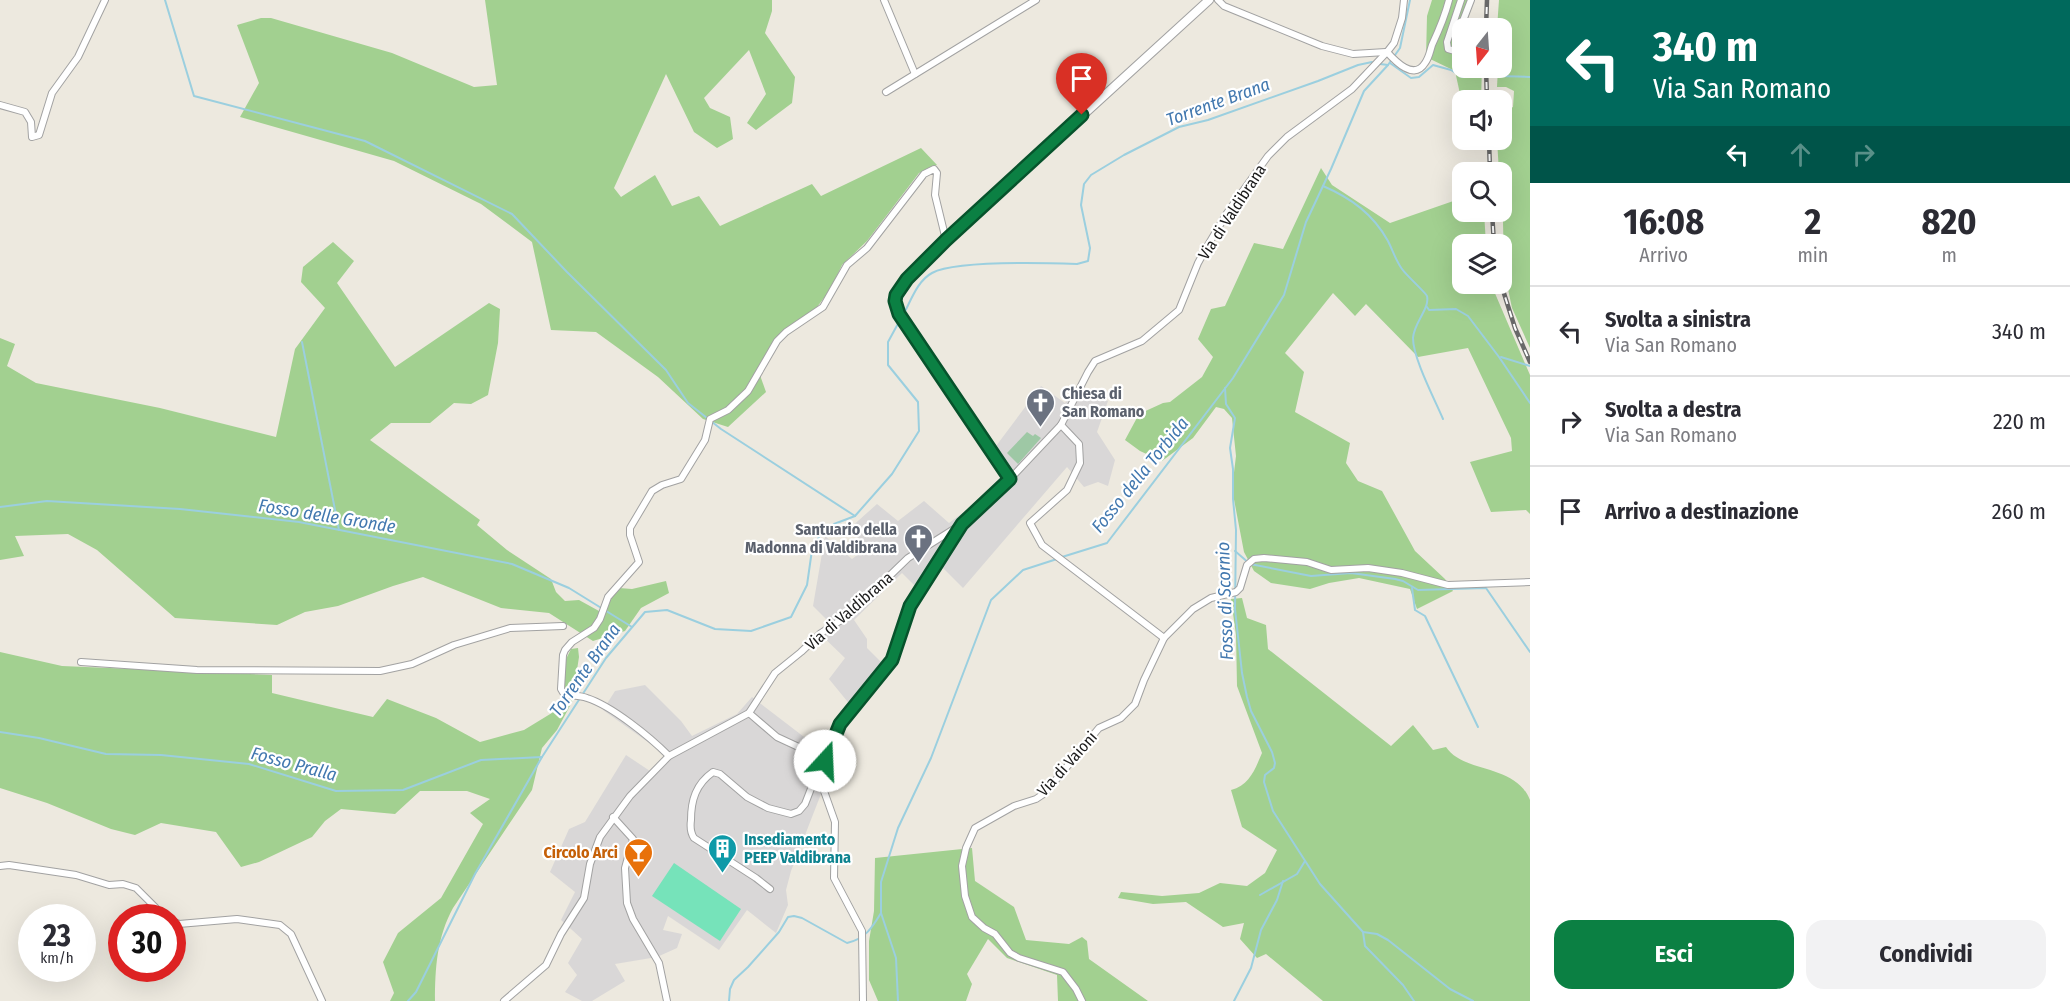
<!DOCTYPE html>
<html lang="it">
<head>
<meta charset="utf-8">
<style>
  body { margin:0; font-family:"Fira Sans Condensed",sans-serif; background:#f2f2f3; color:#2b2b33; height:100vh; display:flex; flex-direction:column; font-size:22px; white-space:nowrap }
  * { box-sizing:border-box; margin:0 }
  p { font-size:20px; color:#7c7c81 }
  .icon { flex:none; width:33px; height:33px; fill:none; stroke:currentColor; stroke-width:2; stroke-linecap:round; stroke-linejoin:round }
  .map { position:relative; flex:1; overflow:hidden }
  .sheet { display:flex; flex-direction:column; background:#fff; width:540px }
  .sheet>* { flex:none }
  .guide { background:#00695c; color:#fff; overflow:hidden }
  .needle { width:39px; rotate:197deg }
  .tools { position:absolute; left:1452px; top:18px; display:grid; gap:12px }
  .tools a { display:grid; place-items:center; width:60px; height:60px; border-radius:12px; background:#fff; box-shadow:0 6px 24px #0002; font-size:30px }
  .speed { position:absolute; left:18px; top:904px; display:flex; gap:12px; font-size:30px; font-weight:700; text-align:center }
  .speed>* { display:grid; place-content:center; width:78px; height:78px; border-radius:50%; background:#fff; box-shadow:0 6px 24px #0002; line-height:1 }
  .speed small { font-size:15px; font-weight:400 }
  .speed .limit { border:9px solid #d22; background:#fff; color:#111 }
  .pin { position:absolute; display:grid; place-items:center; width:51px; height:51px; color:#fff; margin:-62px -26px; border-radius:50% 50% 50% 0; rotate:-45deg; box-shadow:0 0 6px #0007 }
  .pin .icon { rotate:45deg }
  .me { position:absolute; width:66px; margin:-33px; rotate:20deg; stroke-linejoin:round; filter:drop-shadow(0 0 4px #0008) }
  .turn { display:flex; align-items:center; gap:21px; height:126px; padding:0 24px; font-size:27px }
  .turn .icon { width:78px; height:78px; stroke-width:2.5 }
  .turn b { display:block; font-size:42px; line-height:51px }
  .lanes { display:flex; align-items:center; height:57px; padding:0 24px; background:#0003; justify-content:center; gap:30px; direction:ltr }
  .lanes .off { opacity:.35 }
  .eta { display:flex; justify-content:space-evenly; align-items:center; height:102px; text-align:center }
  .eta b { font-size:36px; font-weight:700; line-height:42px }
  .button { display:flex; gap:12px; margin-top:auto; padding:12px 24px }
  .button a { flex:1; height:69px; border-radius:18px; background:#0b8043; color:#fff; font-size:24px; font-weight:700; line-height:69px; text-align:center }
  .button a+a { background:#f2f2f3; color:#2b2b33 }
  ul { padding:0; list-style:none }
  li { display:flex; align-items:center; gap:18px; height:90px; padding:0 24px; border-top:2px solid #e1e1e2 }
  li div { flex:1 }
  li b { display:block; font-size:22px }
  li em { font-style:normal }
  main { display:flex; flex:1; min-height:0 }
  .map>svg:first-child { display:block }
</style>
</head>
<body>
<main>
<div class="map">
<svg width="1530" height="1001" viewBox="0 0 1530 1001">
  <rect width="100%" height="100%" fill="#ede9df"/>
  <g fill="#d9d7d7">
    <path d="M 1041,386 L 1065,403 L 1075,387 L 1108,401 L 1097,432 L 1115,460 L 1108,486 L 1098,482 L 1084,487 L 1067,467 L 963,588 L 941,566 L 924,595 L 902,573 L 854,620 L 867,639 L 867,648 L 890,671 L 856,712 L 829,679 L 845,658 L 817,631 L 829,622 L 813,606 L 825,536 L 852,559 L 868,547 L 849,529 L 877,504 L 898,521 L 924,501 L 949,523 L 968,509 L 1009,469 L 993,450 Z"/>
    <path d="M 645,685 L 681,721 L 692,736 L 737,714 L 752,697 L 825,753 L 821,794 L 791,871 L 786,890 L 788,905 L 776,933 L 747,910 L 719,950 L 668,916 L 663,930 L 682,934 L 677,948 L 657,957 L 615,964 L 625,981 L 592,1001 L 582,1001 L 565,992 L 577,975 L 568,963 L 582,939 L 561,920 L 575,892 L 550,872 L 569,829 L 585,822 L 626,755 L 650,771 L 666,755 L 603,710 L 615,691 Z"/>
  </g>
  <g fill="#a2d090">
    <path d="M 485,0 L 772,0 L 772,11 L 765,33 L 795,77 L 792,103 L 756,130 L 747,123 L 766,94 L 749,50 L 704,98 L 710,108 L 730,117 L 733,139 L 717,148 L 694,132 L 666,74 L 614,188 L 621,197 L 655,175 L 672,206 L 699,196 L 720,226 L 812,184 L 821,196 L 921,148 L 937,165 L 919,173 L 867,241 L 842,265 L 830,290 L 817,307 L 777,338 L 761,366 L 761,378 L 766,392 L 728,427 L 703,419 L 658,377 L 596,332 L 551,330 L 532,242 L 481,204 L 394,161 L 240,117 L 259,83 L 237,25 L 261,18 L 271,18 L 392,53 L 474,87 L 497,85 Z"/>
    <path d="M 1432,0 L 1469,0 L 1467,28 L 1462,28 L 1462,68 L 1482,68 L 1481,100 L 1462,100 L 1462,103 L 1455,71 L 1426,57 L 1427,16 Z"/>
    <path d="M 1499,0 L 1530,0 L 1530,348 L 1512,308 L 1504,270 L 1502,172 L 1499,172 L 1497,140 L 1502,140 L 1502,111 L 1506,111 L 1513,107 L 1514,91 L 1506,87 L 1497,87 L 1498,68 L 1502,68 L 1502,28 L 1497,28 Z"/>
    <path d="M 1321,168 L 1332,185 L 1390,223 L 1462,198 L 1462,212 L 1484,212 L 1486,244 L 1462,244 L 1462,284 L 1491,284 L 1530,375 L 1530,514 L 1526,510 L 1491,512 L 1470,462 L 1512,451 L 1511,438 L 1468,348 L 1418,357 L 1366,304 L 1355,316 L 1333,293 L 1285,353 L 1304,372 L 1295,412 L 1350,443 L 1346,463 L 1358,481 L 1382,491 L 1415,551 L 1445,579 L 1453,591 L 1417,609 L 1410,589 L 1359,578 L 1329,583 L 1310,589 L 1271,583 L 1254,571 L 1244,552 L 1232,489 L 1236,456 L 1232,418 L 1224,409 L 1216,407 L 1193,438 L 1162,461 L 1140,451 L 1125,440 L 1139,414 L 1163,403 L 1170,402 L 1202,377 L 1213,357 L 1198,339 L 1211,309 L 1225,306 L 1254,243 L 1283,249 Z"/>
    <path d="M 333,242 L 354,261 L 337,283 L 395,367 L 489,303 L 500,309 L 498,343 L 488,395 L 471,404 L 454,403 L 430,423 L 391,423 L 370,440 L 480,520 L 477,525 L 507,550 L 551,579 L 556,592 L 565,601 L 579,600 L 599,611 L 619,588 L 632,589 L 666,581 L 669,593 L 641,608 L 625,631 L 593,641 L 549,613 L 501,608 L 423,577 L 393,586 L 338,606 L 305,612 L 277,625 L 175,618 L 97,550 L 68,534 L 15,536 L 24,556 L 0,560 L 0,338 L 15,344 L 7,366 L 36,383 L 160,408 L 276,437 L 295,349 L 325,308 L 301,282 L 303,267 Z"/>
    <path d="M 1242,598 L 1247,618 L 1266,625 L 1268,649 L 1391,746 L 1413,725 L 1433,750 L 1446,747 C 1464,774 1515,763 1530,800 L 1530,1001 L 1323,1001 L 1266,954 L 1257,958 L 1240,939 L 1244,923 L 1223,927 L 1186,902 L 1153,904 L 1118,898 L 1121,892 L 1162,896 L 1199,893 L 1220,883 L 1247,886 L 1265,873 L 1277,850 L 1242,827 L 1231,790 C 1250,785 1255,769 1262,753 L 1237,686 L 1236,635 L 1231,599 Z"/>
    <path d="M 578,648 L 579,657 L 572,702 L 557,730 L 542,748 L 532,790 L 453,908 C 437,937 435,968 435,1001 L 390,1001 L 394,993 L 383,962 L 398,933 L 441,898 L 483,824 L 470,813 L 490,799 L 467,791 L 420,791 L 395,814 L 341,809 L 325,821 L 312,837 L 259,862 L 241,867 L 216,832 L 161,823 L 135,835 L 111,829 L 47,803 L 0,788 L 0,652 L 62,666 L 272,675 L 272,693 L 373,717 L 387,699 L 436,718 L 480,742 L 524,730 L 560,708 L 565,661 L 571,649 Z"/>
    <path d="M 972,848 L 975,881 L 1014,907 L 1026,940 L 1069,944 L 1082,937 L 1087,941 L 1089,959 L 1148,1001 L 1058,1001 L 1057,975 L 1007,958 L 988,939 L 967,974 L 972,984 L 966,1001 L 878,1001 L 869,980 L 869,941 L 874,911 L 875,858 Z"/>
  </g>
  <path fill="#9ec8a5" d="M 1027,432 L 1033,436 L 1035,434 L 1041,438 L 1018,464 L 1007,453 Z"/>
  <path fill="#76e3ba" d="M 674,863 L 741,909 L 720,941 L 652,896 Z"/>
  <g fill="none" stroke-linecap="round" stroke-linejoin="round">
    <g stroke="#9bcfdf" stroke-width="2">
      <path d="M 165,0 L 194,96 L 365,141 L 512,214 L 567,272 L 666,370 L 688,403 L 721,429 L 855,516"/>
      <path d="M 1390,63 L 1411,78 L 1419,77 L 1433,65 L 1451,70 L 1462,77 L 1479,77"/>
      <path d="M 1380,64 L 1388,65"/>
      <path d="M 1499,76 L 1530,77"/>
      <path d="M 1323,186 C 1351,198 1373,214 1388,241 C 1393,251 1396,261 1402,269 C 1406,275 1426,293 1427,296 C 1430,309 1414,322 1413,338 C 1413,358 1434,398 1443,419"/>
      <path d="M 1427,307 L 1429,310 L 1456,309 L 1468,316 L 1499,357 L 1530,403"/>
      <path d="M 903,315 C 911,301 917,281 932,273 C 956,260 1047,263 1077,264 L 1088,261 L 1090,248 L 1081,205 L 1084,184 L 1091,175 L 1124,155 L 1179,127 L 1208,120 L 1318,81 L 1358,65 L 1372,62"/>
      <path d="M 302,342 L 339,530"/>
      <path d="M 1501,357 L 1530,366"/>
      <path d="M 1225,388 L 1226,404 L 1235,418 L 1230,448 L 1233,469 L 1233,499 L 1236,530 L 1235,609 L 1242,673 L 1247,697 L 1251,711 L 1272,752 L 1275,763 L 1274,768 L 1265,775 L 1264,782 L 1273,811 L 1320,884 L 1363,932 L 1377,934 L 1388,940 L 1450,989 L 1473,1001"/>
      <path d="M 0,507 L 47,501 L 180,509 L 299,522 L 512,564 L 569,588 L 632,627"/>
      <path d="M 1235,551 L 1250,564 L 1311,576 L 1351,573 L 1395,579 L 1403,581 L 1418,590 L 1486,588 L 1530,652"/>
      <path d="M 1062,557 L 1107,543 L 1233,378 L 1284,295 L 1306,222 L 1331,169 L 1364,91 L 1388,65 L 1400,48 L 1410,0"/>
      <path d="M 1412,588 L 1415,610 L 1425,616 L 1478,727"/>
      <path d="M 0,732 L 39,738 L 106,754 L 161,755 L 249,764 L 336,791 L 403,790 L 481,760 L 542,757"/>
      <path d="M 1260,895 L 1297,874 L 1305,861"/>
      <path d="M 1363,932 L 1365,946 L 1403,985 L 1414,1001"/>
      <path d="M 408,1001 L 416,992 L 475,874 L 542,757 L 606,658 L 645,612 L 667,610 L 715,629 L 751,631 L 791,617 L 807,585 L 812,550 L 820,535 L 834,524 L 855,516 L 892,474 L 919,431 L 918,402 L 888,365 L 888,342 L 900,320"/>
      <path d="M 729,1001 L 730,989 L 734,980 L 748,967 L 779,932 L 788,917 L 794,916 L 802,918 L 847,943 C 865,939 872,928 881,913"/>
      <path d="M 898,1001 L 896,958 L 881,913 L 881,882 L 898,828 L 931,758 L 991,600 L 1023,570 L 1057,559"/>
      <path d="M 1234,1001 L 1251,968 L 1261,930 L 1277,900 L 1283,881"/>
    </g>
    <defs>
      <g id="minor">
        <path d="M 884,0 L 915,74"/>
        <path d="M 1218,0 L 1224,6 L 1322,46 L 1353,54 L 1386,52"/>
        <path d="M 1461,0 L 1447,42 L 1448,49 L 1455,51 L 1460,47 L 1461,26 L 1471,0"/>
        <path d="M 1387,52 C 1395,61 1414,81 1425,63 C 1429,58 1430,51 1432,45 C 1439,30 1445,16 1449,0"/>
        <path d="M 886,92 L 1036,0"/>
        <path d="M 0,105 L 25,112 L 31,122 L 32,137 L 39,135 L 52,93 L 78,57 L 105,0"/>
        <path d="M 1061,425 L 1079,444 L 1080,463 L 1067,490 L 1030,523 L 1042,545 L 1164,638 L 1193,609 L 1211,598 L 1236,592 L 1240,588 L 1247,565 L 1254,559 L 1264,558 L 1307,562 L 1331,570 L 1368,568 L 1402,573 L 1448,585 L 1530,582"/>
        <path d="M 81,662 L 197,670 L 380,671 L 412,664 L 454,645 L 510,628 L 563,626"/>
        <path d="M 749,713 L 777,737 L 805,750 L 816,759 L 819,768 L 805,804 L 799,811 L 791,814 L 768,808 L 747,797 L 720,774 L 713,772 C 696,784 691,800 691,820 C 690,827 690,832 694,838 L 756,878 L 770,889"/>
        <path d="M 669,756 C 650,737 612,706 587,698 C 579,695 572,696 564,694 L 561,689 L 563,655 L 565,650 L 572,642 L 594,628 L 600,619 L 608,597 L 639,562 L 630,535 L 630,528 L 652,491 L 662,485 L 681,479 L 705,440 L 710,419 L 728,410 L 748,391 L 777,341 L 786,332 L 823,307 L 847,265 L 867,248 L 924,174 L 934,169 L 937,173 L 935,195 L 946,240"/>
        <path d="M 819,777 L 835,822 L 834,878 L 862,931 L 863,1001"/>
        <path d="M 820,780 L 827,754 L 838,728 L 850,710 L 858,703 L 892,660 L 910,607 L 961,527"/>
        <path d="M 613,817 L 633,839 L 625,868 L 627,903 L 633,919 L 659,963 L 667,1001"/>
        <path d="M 0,866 L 9,865 L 76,875 L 109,885 L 123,884 L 136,888 L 166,918"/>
        <path d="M 172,921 L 179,924 L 237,919 L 280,925 L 291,934 L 322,1001"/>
        <path d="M 504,1001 L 546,965 L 561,934 L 584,898 L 590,864 L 600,837 L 630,796 L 669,756 L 749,713 L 775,673 L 801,652 L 821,633 L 849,615 L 908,558 L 962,524 L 1010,479 L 1061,425 L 1088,372 L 1095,361 L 1142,341 L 1179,310 L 1198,263 L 1208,245 L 1227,213 L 1268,156 L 1287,137 L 1352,89 L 1387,52 L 1394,43 L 1402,18 L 1404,0"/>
        <path d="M 1082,1001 L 1076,989 L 1063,972 L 1019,958 L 1010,953 L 995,934 L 984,928 L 972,917 L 965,896 L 962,866 L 966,848 L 975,828 L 1014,806 L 1036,799 L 1045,793 L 1099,728 L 1121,718 L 1135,704 L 1144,680 L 1164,638"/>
      </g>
      <path id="tertiary" d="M 1010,479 L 899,314 C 897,308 894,302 896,296 C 901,278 932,253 946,240 L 1209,0"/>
    </defs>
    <use href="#minor" stroke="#a2a2a2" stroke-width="8"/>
    <use href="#tertiary" stroke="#a2a2a2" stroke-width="10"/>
    <use href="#minor" stroke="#fff" stroke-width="6"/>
    <use href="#tertiary" stroke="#fff" stroke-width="8"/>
    <defs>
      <g id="rail">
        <path d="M 1486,28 L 1487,0"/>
        <path d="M 1486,68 L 1487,100"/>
        <path d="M 1489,140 L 1490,172"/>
        <path d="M 1492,212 L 1494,244"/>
        <path d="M 1501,284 L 1515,328 L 1530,362"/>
      </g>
    </defs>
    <use href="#rail" stroke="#696969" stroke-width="4.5"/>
    <use href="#rail" stroke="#fff" stroke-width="2" stroke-dasharray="7" stroke-linecap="butt"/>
  </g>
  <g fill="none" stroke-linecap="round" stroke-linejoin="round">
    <defs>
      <path id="route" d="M 825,761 L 840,724 L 892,660 L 910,606 L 962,524 L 1010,479 L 899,314 L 895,301 L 896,295 L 907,279 L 946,240 L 1082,115"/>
    </defs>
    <use href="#route" stroke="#07532c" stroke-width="15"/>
    <use href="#route" stroke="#0b8043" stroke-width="10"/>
  </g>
  <defs>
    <symbol id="church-pin" viewBox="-11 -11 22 30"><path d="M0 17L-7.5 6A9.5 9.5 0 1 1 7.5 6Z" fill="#6b7280" stroke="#fff"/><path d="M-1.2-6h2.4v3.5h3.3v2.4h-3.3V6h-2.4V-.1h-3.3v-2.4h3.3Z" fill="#fff"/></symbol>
    <symbol id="building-pin" viewBox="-11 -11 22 30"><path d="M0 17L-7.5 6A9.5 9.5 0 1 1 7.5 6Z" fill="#0f9aa8" stroke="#fff"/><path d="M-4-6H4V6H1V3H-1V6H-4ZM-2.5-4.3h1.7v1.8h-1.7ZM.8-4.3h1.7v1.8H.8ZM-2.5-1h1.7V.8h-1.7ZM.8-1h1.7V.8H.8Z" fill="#fff"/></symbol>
    <symbol id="bar-pin" viewBox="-11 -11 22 30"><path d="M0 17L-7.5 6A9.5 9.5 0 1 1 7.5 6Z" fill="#e8710a" stroke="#fff"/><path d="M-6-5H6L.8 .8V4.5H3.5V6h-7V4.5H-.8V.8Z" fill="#fff"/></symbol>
  </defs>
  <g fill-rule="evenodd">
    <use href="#church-pin" x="1024" y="386" width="33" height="45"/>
    <use href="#church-pin" x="902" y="522" width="33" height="45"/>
    <use href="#building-pin" x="706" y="832" width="33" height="45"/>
    <use href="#bar-pin" x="622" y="836" width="33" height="45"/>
  </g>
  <g text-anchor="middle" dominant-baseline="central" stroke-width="4.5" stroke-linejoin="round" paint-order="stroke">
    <g font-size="16" fill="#1b1b1b" stroke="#fff">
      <text transform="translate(1232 212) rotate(-57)">Via di Valdibrana</text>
      <text transform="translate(849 611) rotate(-41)">Via di Valdibrana</text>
      <text transform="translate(1067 764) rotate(-48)">Via di Vaioni</text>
    </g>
    <g font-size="16" font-weight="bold" fill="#5b616d" stroke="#fff" text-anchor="start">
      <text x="1062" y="393">Chiesa di<tspan x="1062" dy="18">San Romano</tspan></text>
      <text x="897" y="529" text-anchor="end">Santuario della<tspan x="897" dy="18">Madonna di Valdibrana</tspan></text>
    </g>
    <g font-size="16" font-weight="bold" fill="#0d838f" stroke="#fff" text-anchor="start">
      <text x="744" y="839">Insediamento<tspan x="744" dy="18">PEEP Valdibrana</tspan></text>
    </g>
    <g font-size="16" font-weight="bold" fill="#c56008" stroke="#fff" text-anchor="end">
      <text x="618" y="852">Circolo Arci</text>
    </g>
    <g font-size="18" font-style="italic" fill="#4278af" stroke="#fff">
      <text transform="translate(1218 102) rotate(-20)">Torrente Brana</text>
      <text transform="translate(1140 475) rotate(-51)">Fosso della Torbida</text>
      <text transform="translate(327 516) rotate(9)">Fosso delle Gronde</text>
      <text transform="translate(1225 601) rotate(-92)">Fosso di Scornio</text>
      <text transform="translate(585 670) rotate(-55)">Torrente Brana</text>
      <text transform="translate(294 764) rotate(15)">Fosso Pralla</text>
    </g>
  </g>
</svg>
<div class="tools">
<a><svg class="needle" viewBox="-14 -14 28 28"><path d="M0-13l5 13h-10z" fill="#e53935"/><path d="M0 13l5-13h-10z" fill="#7c7c81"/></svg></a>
<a><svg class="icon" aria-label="sound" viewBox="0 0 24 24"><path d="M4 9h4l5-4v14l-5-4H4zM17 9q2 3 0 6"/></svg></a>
<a><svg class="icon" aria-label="search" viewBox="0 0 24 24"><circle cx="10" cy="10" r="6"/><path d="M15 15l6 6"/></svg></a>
<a><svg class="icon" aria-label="layers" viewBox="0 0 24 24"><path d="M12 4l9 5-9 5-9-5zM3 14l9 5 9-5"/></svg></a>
</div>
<div class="speed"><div>23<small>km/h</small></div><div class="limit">30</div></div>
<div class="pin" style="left:1082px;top:115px;background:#d93025"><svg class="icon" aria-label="arrive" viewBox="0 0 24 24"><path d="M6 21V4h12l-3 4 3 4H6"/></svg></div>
<svg class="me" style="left:825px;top:761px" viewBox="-20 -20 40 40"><circle r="19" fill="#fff"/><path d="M0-13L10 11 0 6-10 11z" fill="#0b8043"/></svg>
</div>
<section class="sheet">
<div class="guide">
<div class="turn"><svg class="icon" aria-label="left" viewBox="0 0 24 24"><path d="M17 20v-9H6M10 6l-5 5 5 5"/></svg><div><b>340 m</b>Via San Romano</div></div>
<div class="lanes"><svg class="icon" aria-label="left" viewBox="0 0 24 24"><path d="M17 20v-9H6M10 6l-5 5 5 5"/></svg><svg class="icon off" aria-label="ahead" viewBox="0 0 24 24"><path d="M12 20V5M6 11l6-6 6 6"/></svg><svg class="icon off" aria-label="right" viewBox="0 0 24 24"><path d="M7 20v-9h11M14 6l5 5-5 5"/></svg></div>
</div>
<div class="eta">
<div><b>16:08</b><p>Arrivo</p></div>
<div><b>2</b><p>min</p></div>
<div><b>820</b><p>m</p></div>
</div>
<ul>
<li><svg class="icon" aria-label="left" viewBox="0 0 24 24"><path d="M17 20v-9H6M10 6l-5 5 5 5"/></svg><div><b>Svolta a sinistra</b><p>Via San Romano</p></div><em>340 m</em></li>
<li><svg class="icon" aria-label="right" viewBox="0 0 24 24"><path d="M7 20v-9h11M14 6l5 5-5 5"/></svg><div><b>Svolta a destra</b><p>Via San Romano</p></div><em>220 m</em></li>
<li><svg class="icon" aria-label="arrive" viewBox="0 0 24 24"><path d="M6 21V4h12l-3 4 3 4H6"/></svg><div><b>Arrivo a destinazione</b></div><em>260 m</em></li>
</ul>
<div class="button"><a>Esci</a><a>Condividi</a></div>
</section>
</main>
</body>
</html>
